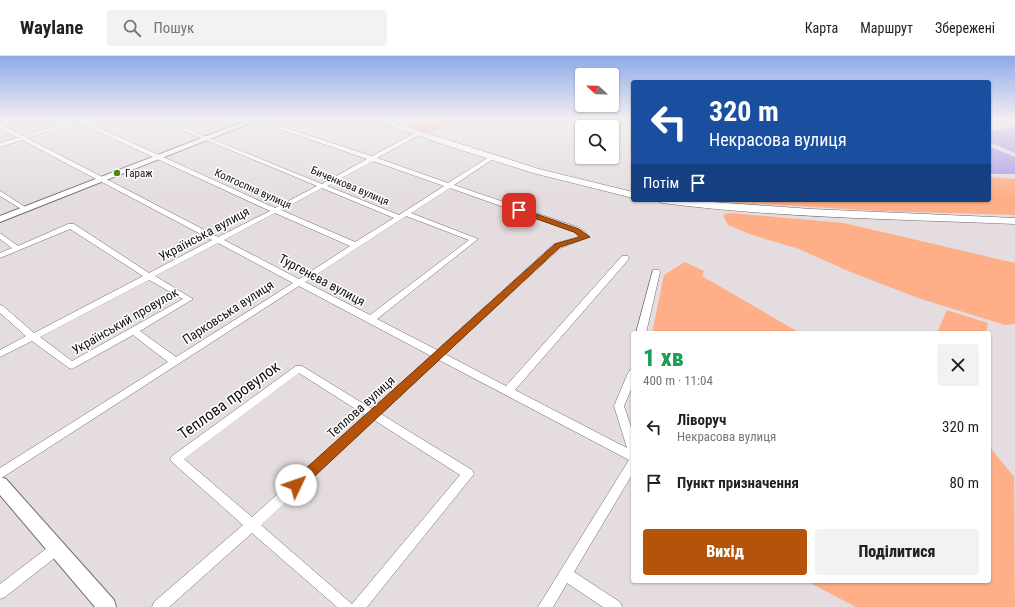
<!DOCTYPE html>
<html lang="uk">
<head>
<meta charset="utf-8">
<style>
  body { margin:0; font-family:"Roboto Condensed",sans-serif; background:#f2f2f2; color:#222; height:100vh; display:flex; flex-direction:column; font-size:15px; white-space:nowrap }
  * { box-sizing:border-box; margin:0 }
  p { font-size:13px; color:#767676 }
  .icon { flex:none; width:22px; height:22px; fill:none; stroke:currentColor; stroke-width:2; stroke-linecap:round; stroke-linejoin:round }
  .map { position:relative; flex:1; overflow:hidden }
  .sheet { position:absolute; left:631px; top:275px; width:360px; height:252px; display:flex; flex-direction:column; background:#fff; border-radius:4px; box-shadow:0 1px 3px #0004 }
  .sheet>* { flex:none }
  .banner { position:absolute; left:631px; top:24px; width:360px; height:122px; border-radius:4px; box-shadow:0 1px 3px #0004; background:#1a4fa0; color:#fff; overflow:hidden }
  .needle { width:26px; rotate:292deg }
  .fabs { position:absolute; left:575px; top:12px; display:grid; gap:8px }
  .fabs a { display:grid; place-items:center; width:44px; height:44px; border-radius:4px; background:#fff; box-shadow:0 1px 3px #0004; font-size:20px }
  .pin { position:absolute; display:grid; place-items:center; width:34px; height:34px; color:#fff; margin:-17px; border-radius:8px; box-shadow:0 2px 6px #0006 }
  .me { position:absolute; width:44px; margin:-22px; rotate:48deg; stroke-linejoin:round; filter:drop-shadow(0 0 3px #0008) }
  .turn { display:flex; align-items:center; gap:14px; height:84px; padding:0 12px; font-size:18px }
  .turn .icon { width:52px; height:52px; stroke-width:2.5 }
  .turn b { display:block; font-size:28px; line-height:34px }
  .then { display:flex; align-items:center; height:38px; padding:0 12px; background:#0003; gap:8px; font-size:15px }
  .round { display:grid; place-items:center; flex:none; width:42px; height:42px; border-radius:4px; background:#f2f2f2 }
  .summary { display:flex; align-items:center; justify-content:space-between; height:68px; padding:0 12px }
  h1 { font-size:24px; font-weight:800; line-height:30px; color:#1e9e55 }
  .button { display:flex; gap:8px; margin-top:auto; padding:8px 12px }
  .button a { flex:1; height:46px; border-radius:4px; background:#b45309; color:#fff; font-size:16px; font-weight:800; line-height:46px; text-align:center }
  .button a+a { background:#f2f2f2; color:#222 }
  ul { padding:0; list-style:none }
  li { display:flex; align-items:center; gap:12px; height:56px; padding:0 12px }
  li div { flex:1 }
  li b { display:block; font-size:15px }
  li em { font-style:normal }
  header { display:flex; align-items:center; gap:24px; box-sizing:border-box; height:56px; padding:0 20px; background:#fff; border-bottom:1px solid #e0e0e0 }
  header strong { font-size:19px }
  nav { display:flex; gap:22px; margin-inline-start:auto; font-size:14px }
  .search { width:280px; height:36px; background:#f2f2f2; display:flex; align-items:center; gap:10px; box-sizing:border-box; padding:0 14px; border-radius:4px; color:#767676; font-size:15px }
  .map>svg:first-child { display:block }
</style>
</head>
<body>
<header>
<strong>Waylane</strong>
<div class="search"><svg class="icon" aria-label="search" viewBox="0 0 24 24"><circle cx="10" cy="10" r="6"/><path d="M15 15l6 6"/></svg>Пошук</div>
<nav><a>Карта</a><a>Маршрут</a><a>Збережені</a></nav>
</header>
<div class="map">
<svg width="1015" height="551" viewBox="0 0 1015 551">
  <rect width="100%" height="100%" fill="#e4dcdf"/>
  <g fill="#feaf88">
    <path d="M 433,64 L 456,64 L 428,78 L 419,75 L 420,71 Z"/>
    <path d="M 989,121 L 1015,123 L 1015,159 L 881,155 L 694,144 L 989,144 Z"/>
    <path d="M 729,157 L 844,167 L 1015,207 L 1015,268 L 1005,269 L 918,242 L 848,215 L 799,193 L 752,179 L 728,169 L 723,159 Z"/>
    <path d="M 685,206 L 704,215 L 702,220 L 800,277 L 652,277 L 664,219 Z"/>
    <path d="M 947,254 L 988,267 L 986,277 L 937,277 Z"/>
    <path d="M 989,390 L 1014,421 L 1015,551 L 856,551 L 806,525 L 989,525 Z"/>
  </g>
  <g fill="#a799e7">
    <path d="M 1015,70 L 1015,97 L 989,86 L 989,76 Z"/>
    <path d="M 989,90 L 1015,101 L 1015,118 L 989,118 Z"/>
  </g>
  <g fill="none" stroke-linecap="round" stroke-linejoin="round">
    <defs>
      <g id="minor">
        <path d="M 74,64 L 82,64 L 275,152 L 317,130 L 158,64 L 165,64 L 322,128 L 367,103 L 253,64 L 261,64 L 372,100 L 417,76 L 421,76 L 421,78 L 377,102 L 448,127 L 489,101 L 493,101 L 493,103 L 454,129 L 580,172 L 590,181 L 560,192 L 445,298 L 506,330 L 622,200 L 628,200 L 629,202 L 628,204 L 515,334 L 627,392 L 614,350 L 628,317 L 630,314 L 633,313 L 633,329 L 624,350 L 633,377 L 633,417 L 574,516 L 620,546 L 622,551 L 603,551 L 567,527 L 553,551 L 538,551 L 629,404 L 439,304 L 381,358 L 472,414 L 474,418 L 367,551 L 337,551 L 252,477 L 169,551 L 152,551 L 154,546 L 243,469 L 172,406 L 170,403 L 172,400 L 296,310 L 302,310 L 372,353 L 431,300 L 299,230 L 0,423 L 0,412 L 168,306 L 133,279 L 72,313 L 69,312 L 32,285 L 0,301 L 0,294 L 26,280 L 0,257 L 0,249 L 3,250 L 34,277 L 143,220 L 70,173 L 0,202 L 0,197 L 12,192 L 0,183 L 0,177 L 18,190 L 68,168 L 74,168 L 149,217 L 212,184 L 22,84 L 0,91 L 0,87 L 18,82 L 0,72 L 0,68 L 23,80 ZM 77,66 L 270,155 L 218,181 L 27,82 ZM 373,105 L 444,130 L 399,159 L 327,130 ZM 322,132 L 394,162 L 355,186 L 281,154 ZM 450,132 L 574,176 L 581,180 L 554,188 L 437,294 L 377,263 L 478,183 L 411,157 ZM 275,157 L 350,190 L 299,223 L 224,184 ZM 406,160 L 469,184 L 370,259 L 305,226 ZM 218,187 L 293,227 L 176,301 L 140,275 L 193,243 L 155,220 ZM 149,224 L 183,243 L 72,305 L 40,281 ZM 299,317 L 365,359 L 252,461 L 184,403 ZM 374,364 L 460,419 L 352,548 L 261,469 Z"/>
        <path d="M 0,135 L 2,136 L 28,153 L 27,154 L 23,154 L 0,140 Z"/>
        <path d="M 653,214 L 659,214 L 660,216 L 646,277 L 636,277 Z"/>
        <path d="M 56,487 L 61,489 L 62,493 L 61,497 L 5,541 L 0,543 L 0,528 L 51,489 Z"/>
      </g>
      <g id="tertiary">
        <path d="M 248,64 L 258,64 L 0,166 L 0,160 Z"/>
        <path d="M 0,421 L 6,423 L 114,544 L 116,551 L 95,551 L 0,439 Z"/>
      </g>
      <g id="secondary">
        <path d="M 375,64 L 386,64 L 539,113 L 633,136 L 633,142 L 533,117 L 439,87 Z"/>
        <path d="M 657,144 L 685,144 L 811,153 L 1015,162 L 1015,168 C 897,163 779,162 662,147 Z"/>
      </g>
    </defs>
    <use href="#minor" stroke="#726b6e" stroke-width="1"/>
    <use href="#tertiary" stroke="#726b6e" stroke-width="2"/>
    <use href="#secondary" stroke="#726b6e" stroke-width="1"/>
    <use href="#minor" fill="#fff" fill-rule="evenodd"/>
    <use href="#tertiary" fill="#fff" fill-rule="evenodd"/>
    <use href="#secondary" fill="#fff" fill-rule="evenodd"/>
  </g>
  <linearGradient id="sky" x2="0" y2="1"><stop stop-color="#8ea9e8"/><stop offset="0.45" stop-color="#f3eff1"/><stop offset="1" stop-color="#f3eff1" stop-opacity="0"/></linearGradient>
  <rect width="1015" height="141" fill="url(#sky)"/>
  <path fill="#b45309" stroke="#753606" d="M 519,152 L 579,173 L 590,181 L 560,191 L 301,433 L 296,434 L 292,433 L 290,429 L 292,425 L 555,188 L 580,181 L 574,176 L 517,156 L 516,154 Z"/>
  <circle fill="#4d851f" stroke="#fff" stroke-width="1.5" cx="117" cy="117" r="4"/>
  <g text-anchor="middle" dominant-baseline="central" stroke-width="3" stroke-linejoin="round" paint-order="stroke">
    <g font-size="11" fill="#120f10" stroke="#fff" text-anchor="start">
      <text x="125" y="117">Гараж</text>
    </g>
    <g font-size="11" fill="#120f10" stroke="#fff">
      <text transform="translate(350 130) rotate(23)">Биченкова вулиця</text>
      <text transform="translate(253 133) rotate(24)">Колгоспна вулиця</text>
    </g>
    <g font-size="13" fill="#120f10" stroke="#fff">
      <text transform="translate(204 178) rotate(-28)">Українська вулиця</text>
      <text transform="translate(322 224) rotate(28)">Тургенєва вулиця</text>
      <text transform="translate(228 256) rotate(-33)">Парковська вулиця</text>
      <text transform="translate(125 265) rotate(-30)">Український провулок</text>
      <text transform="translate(361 351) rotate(-42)">Теплова вулиця</text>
    </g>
    <g font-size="16" fill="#120f10" stroke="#fff">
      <text transform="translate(229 344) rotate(-36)">Теплова провулок</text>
    </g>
  </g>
</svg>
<div class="fabs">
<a><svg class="needle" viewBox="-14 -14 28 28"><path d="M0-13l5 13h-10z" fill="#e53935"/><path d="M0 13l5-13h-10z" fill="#767676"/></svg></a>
<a><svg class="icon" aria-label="search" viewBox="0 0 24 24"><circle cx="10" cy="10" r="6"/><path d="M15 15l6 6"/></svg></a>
</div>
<div class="pin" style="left:519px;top:154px;background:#d93025"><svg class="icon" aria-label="arrive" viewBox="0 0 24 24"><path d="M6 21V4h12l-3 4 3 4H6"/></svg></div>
<svg class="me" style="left:296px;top:429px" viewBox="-20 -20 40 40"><circle r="19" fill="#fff"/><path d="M0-13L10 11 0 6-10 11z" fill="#b45309"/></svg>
<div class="banner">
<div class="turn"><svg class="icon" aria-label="left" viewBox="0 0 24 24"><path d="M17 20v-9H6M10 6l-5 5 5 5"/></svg><div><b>320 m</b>Некрасова вулиця</div></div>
<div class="then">Потім<svg class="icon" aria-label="arrive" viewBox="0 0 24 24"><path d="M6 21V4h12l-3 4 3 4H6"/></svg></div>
</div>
<section class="sheet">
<div class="summary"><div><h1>1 хв</h1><p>400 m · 11:04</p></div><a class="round"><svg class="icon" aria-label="close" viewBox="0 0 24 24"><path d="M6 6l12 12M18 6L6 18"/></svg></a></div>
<ul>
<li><svg class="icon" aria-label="left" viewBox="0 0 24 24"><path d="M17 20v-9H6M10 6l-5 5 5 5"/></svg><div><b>Ліворуч</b><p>Некрасова вулиця</p></div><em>320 m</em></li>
<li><svg class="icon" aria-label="arrive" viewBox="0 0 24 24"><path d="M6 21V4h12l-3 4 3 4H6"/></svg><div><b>Пункт призначення</b></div><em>80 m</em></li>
</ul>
<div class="button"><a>Вихід</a><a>Поділитися</a></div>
</section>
</div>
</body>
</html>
